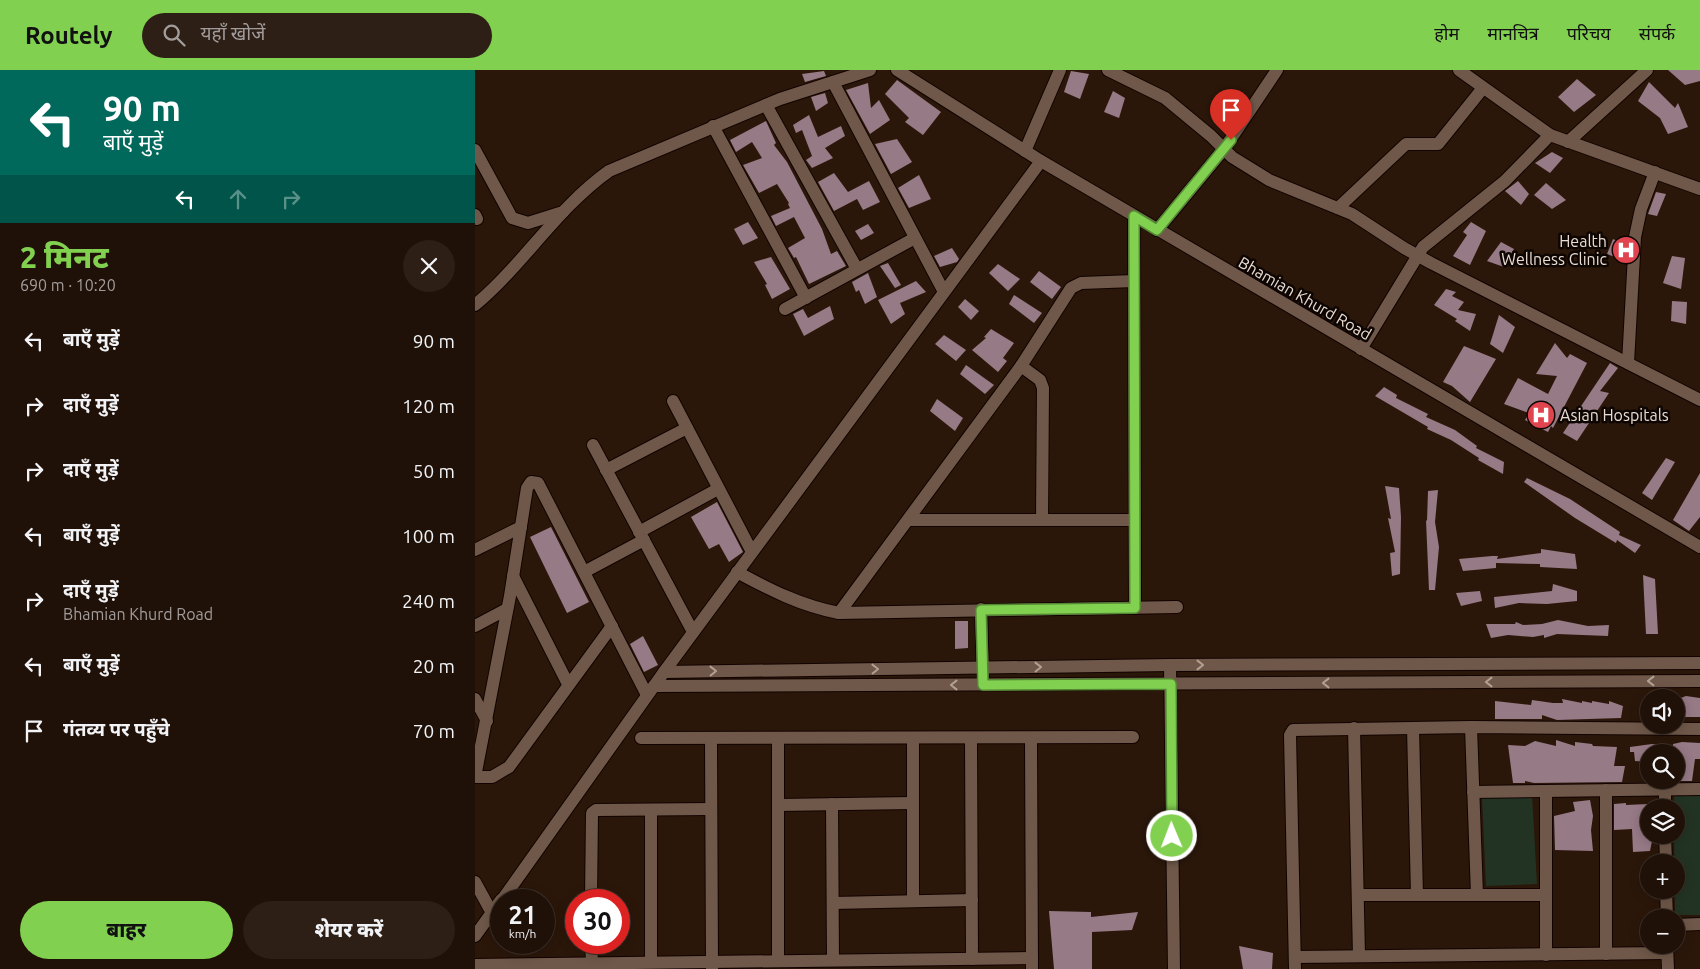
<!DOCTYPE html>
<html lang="hi">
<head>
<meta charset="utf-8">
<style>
  body { margin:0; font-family:Ubuntu,"Noto Sans Devanagari",sans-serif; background:#2d1f16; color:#f1f3f6; height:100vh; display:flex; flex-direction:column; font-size:19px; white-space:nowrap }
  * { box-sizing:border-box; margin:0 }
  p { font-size:16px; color:#a29d9c }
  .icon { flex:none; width:28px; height:28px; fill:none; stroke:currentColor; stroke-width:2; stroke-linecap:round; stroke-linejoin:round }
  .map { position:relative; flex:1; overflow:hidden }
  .drawer { display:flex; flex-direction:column; background:#201108; width:475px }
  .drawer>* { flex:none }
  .guide { background:#00695c; color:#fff; overflow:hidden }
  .fabs { position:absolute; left:1165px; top:619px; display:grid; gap:10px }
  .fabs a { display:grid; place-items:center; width:45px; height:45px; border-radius:50%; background:#201108; box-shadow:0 2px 12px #0003,0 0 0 1px #3d3129; font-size:25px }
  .speed { position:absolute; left:15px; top:819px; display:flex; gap:10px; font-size:25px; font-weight:700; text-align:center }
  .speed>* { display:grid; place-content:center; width:65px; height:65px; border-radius:50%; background:#201108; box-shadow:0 2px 12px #0003,0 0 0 1px #3d3129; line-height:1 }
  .speed small { font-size:12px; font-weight:400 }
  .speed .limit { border:8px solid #d22; background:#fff; color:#111 }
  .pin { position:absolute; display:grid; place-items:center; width:42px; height:42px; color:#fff; margin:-51px -21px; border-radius:50% 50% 50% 0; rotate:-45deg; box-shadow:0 0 5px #0007 }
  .pin .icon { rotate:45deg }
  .me { position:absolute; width:55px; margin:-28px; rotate:359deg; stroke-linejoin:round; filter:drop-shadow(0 0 4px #0008) }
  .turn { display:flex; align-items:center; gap:18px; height:105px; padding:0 20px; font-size:22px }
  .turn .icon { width:65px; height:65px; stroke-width:2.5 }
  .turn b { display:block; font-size:35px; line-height:42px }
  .lanes { display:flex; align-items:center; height:48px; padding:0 20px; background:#0003; justify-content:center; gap:25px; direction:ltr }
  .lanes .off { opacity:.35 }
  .round { display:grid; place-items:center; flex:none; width:52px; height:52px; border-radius:26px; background:#2d1f16 }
  .head { display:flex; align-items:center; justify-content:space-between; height:85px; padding:0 20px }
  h1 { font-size:30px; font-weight:800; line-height:38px; color:#82d050 }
  .action { display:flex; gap:10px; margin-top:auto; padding:10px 20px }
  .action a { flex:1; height:58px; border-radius:30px; background:#82d050; color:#111; font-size:20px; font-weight:800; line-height:58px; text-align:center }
  .action a+a { background:#2d1f16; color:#f1f3f6 }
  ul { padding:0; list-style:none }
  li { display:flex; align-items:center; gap:15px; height:65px; padding:0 20px }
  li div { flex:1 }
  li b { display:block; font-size:19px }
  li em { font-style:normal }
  header { display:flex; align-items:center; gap:30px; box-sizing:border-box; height:70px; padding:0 25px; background:#82d050; color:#111 }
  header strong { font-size:24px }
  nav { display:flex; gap:28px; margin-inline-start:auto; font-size:18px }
  .search { width:350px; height:45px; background:#2d1f16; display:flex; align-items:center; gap:12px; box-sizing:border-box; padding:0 18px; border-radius:28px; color:#a29d9c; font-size:19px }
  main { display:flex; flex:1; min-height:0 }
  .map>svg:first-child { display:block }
</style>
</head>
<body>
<header>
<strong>Routely</strong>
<div class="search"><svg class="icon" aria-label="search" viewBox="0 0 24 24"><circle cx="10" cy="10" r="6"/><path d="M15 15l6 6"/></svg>यहाँ खोजें</div>
<nav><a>होम</a><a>मानचित्र</a><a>परिचय</a><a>संपर्क</a></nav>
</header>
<main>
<section class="drawer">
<div class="guide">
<div class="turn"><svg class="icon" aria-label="left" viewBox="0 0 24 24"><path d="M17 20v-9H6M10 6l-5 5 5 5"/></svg><div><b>90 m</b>बाएँ मुड़ें</div></div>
<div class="lanes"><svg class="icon" aria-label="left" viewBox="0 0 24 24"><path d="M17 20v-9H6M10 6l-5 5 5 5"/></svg><svg class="icon off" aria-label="ahead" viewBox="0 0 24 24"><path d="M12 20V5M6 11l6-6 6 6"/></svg><svg class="icon off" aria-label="right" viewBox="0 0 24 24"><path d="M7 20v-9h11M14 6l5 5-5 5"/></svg></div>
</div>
<div class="head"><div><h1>2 मिनट</h1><p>690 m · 10:20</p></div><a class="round"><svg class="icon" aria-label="close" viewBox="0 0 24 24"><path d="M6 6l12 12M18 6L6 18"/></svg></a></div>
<ul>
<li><svg class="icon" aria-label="left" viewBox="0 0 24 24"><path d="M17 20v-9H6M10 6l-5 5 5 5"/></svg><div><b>बाएँ मुड़ें</b></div><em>90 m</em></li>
<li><svg class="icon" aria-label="right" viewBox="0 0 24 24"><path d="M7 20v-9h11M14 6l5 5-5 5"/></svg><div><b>दाएँ मुड़ें</b></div><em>120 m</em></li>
<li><svg class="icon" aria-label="right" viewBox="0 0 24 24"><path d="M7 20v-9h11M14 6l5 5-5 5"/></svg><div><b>दाएँ मुड़ें</b></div><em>50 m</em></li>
<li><svg class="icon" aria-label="left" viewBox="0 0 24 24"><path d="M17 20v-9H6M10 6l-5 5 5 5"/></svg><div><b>बाएँ मुड़ें</b></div><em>100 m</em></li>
<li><svg class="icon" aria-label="right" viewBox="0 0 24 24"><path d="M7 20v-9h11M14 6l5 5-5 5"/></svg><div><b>दाएँ मुड़ें</b><p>Bhamian Khurd Road</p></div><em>240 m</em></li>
<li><svg class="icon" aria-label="left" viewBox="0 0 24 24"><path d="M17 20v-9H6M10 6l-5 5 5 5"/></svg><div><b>बाएँ मुड़ें</b></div><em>20 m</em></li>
<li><svg class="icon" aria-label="arrive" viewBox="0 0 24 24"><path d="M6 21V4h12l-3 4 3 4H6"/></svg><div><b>गंतव्य पर पहुँचे</b></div><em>70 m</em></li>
</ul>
<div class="action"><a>बाहर</a><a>शेयर करें</a></div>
</section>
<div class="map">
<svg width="1225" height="899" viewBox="0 0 1225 899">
  <rect width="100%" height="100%" fill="#2b170a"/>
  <g fill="#233323">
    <path d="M 1057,725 L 1062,814 L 1011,816 L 1007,727 Z"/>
    <path d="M 1199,725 L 1225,725 L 1225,845 L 1200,845 L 1199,765 L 1201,765 L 1201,738 L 1199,737 Z"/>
  </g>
  <g fill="#967a86">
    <path d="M 1193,0 L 1225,0 L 1225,11 L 1210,15 Z"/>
    <path d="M 349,1 L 351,6 L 330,12 L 327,4 Z"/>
    <path d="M 596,1 L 614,4 L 605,29 L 589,22 Z"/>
    <path d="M 1102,9 L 1121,25 L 1099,42 L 1083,27 Z"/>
    <path d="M 422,10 L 466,42 L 448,65 L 430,52 L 434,48 L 410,24 Z"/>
    <path d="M 1174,12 L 1200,38 L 1203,33 L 1213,57 L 1193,64 L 1185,48 L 1163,31 Z"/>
    <path d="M 393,13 L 396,38 L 404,30 L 415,50 L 395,64 L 371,20 Z"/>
    <path d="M 638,21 L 650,28 L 644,48 L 629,42 Z"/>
    <path d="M 350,23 L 353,33 L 341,41 L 336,27 Z"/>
    <path d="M 334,45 L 343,67 L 366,56 L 370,66 L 350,78 L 358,88 L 337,98 L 331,90 L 337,86 L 327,60 L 321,63 L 318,55 Z"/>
    <path d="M 291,51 L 301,73 L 299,75 L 312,92 L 347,159 L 356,184 L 362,181 L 371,196 L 334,214 L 321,187 L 319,188 L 313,178 L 330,168 L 319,147 L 301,156 L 296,146 L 315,138 L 313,134 L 314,133 L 302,114 L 284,123 L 268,95 L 287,88 L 277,72 L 261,82 L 255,70 Z"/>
    <path d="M 422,69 L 437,92 L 416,104 L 400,74 Z"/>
    <path d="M 1077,82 L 1088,88 L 1075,103 L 1060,93 Z"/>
    <path d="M 359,103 L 373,122 L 394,111 L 405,132 L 388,140 L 382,129 L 359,141 L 343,112 Z"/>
    <path d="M 444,105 L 456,129 L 434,138 L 423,118 Z"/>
    <path d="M 1043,111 L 1054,124 L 1046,135 L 1030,121 Z"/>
    <path d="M 1071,113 L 1091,130 L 1077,139 L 1059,125 Z"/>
    <path d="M 1181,122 L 1191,124 L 1182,146 L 1173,144 Z"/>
    <path d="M 273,152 L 283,168 L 268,175 L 259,159 Z"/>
    <path d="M 996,152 L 1011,161 L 995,195 L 978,186 L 992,165 L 988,162 Z"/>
    <path d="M 393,154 L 399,163 L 386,170 L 380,161 Z"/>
    <path d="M 1138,169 L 1151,175 L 1150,191 L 1132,184 Z"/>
    <path d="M 1026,172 L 1039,179 L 1029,197 L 1012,191 Z"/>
    <path d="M 477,178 L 484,189 L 482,192 L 465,197 L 459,186 Z"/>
    <path d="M 1197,186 L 1210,188 L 1206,219 L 1188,213 Z"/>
    <path d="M 296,187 L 315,219 L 297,229 L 290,215 L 292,214 L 279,192 Z"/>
    <path d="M 413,193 L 426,215 L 420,218 L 405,196 Z"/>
    <path d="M 523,194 L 545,209 L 533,221 L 514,203 Z"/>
    <path d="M 564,201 L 586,217 L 577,229 L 555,212 Z"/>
    <path d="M 393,203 L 402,227 L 390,234 L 384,220 L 381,222 L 377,212 Z"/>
    <path d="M 441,211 L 451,222 L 425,233 L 430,244 L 416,254 L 403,230 Z"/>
    <path d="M 971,219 L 981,222 L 977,226 L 989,232 L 983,240 L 1001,244 L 995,261 L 980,251 L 982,249 L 959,235 Z"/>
    <path d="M 539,225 L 567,243 L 559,253 L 534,234 Z"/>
    <path d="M 490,229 L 504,241 L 496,250 L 483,237 Z"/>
    <path d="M 1197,231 L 1212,232 L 1211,254 L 1196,251 Z"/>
    <path d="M 355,236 L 359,249 L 329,266 L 318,244 L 328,239 L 333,248 Z"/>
    <path d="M 1024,245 L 1040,257 L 1028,283 L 1015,274 Z"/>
    <path d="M 516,259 L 539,273 L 528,288 L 532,291 L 523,302 L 497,280 L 511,268 L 509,267 Z"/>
    <path d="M 469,265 L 491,280 L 481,291 L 460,274 Z"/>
    <path d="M 1080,273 L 1092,288 L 1095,284 L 1112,293 L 1078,358 L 1076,356 L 1073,362 L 1050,350 L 1054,343 L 1029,334 L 1043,308 L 1073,324 L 1082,306 L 1061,304 Z"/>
    <path d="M 989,276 L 1021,289 L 995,332 L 977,316 L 968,312 Z"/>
    <path d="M 1135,293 L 1143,298 L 1125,321 L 1134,323 L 1102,371 L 1088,363 Z"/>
    <path d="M 491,295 L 519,315 L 510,324 L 485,304 Z"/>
    <path d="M 909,317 L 922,325 L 921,328 L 953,344 L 951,347 L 980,360 L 1002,376 L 1001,378 L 1029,392 L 1028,404 L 1003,390 L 1004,388 L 976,370 L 952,359 L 953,357 L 900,326 Z"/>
    <path d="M 462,329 L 488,348 L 480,361 L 455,341 Z"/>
    <path d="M 1191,388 L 1200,392 L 1177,430 L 1167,423 Z"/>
    <path d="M 1225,403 L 1225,447 L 1214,461 L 1198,450 Z"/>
    <path d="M 1052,408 L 1095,429 L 1145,462 L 1144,465 L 1166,475 L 1160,483 L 1142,470 L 1141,473 L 1100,448 L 1049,412 Z"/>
    <path d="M 910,416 L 924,418 L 926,447 L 925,504 L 917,506 L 915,483 L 920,482 L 913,448 L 916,449 Z"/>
    <path d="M 963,420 L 960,452 L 964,477 L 960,520 L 954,520 L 951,450 L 952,451 L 953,421 Z"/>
    <path d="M 242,432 L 268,482 L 254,492 L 244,474 L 234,479 L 216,447 Z"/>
    <path d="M 76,457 L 114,532 L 92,543 L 55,467 Z"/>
    <path d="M 1066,479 L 1100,484 L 1102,499 L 1065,497 L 1065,494 L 1021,493 L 1021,498 L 988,501 L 984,489 L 1017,486 L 1023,486 L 1022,489 L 1066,483 Z"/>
    <path d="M 1168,505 L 1180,509 L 1183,564 L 1171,564 Z"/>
    <path d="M 1078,514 L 1102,521 L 1102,531 L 1072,534 L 1044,533 L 1020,538 L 1019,527 L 1077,521 Z"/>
    <path d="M 1005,521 L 1007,531 L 986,536 L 981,523 Z"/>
    <path d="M 1083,550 L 1113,556 L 1134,555 L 1133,566 L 1082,564 L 1069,568 L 1069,565 L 1058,567 L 1033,565 L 1016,568 L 1011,554 L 1040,554 L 1041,552 L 1048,555 L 1067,554 Z"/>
    <path d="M 480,551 L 493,551 L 493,578 L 480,579 Z"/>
    <path d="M 168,566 L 183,595 L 169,602 L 155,574 Z"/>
    <path d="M 1211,626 L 1225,628 L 1225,647 L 1204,647 L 1203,629 Z"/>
    <path d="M 1087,629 L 1107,633 L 1107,631 L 1117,633 L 1117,631 L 1134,634 L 1134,631 L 1148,636 L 1146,648 L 1082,650 L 1067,645 L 1067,649 L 1020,649 L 1020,631 L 1056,635 L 1057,630 L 1078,633 L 1088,633 Z"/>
    <path d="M 1081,670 L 1100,676 L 1100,672 L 1117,674 L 1118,676 L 1142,677 L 1139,696 L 1150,696 L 1147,712 L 1059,713 L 1050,711 L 1050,713 L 1038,713 L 1033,675 L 1050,676 L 1060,671 L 1081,676 Z"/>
    <path d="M 1207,672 L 1225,673 L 1225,689 L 1220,689 L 1217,711 L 1201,711 L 1201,682 L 1174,682 L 1174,692 L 1160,691 L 1159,682 L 1155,682 L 1155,677 L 1177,674 L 1198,676 L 1198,674 Z"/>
    <path d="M 1115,730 L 1118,746 L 1116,760 L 1118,781 L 1080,780 L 1079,746 L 1100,741 L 1098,732 Z"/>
    <path d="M 1151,733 L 1151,735 L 1173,734 L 1174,771 L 1177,771 L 1175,781 L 1158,782 L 1157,759 L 1139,760 L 1139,734 Z"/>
    <path d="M 574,841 L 616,842 L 616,847 L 663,842 L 657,860 L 617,862 L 617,899 L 579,899 Z"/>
    <path d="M 764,876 L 798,883 L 797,899 L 768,899 Z"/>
  </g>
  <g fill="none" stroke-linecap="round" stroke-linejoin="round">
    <defs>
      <g id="minor">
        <path d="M 422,0 L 566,91 L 1225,477"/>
        <path d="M 633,0 L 690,28 L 736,66 L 757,87 L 794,110 L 877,144 L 929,178 L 956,193 L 1225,330"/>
        <path d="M 984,0 L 1075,65 L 1225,119"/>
        <path d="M 358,12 L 469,222"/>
        <path d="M 291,35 L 382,199"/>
        <path d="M 238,56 L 331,228"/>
        <path d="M 1093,72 L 1172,0"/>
        <path d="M 0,80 L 37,148 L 53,153 L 88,142"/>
        <path d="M 550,81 L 585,0"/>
        <path d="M 863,138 L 931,74 L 963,74 L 1008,18"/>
        <path d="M 0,145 L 2,149"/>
        <path d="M 659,146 L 660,538"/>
        <path d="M 682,160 L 749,79 L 802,0"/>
        <path d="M 659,211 L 606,213 L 596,218 L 546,296 L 364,543 L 702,537"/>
        <path d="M 0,235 C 48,195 82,138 134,101 L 305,29 L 395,0"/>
        <path d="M 310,239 L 440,168"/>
        <path d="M 886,279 L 948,177 L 1030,111 L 1075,65"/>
        <path d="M 1153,293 L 1160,167 L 1166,139 L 1180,102"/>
        <path d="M 546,296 L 565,310 L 568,318 L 567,450"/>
        <path d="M 198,331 L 277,482"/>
        <path d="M 118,375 L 218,562"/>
        <path d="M 131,400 L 212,358"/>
        <path d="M 434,450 L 660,450"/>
        <path d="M 164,462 L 243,419"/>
        <path d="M 0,480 L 46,457"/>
        <path d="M 109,502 L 169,470"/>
        <path d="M 262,502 C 295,520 327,536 364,543"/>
        <path d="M 38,506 L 93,614"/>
        <path d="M 506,539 L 508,605"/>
        <path d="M 0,556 L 32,539"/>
        <path d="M 695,595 L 699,899"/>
        <path d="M 189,602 L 695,595 L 1225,593"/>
        <path d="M 179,616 L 1225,611"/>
        <path d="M 0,629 L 12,651"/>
        <path d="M 996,657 L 1002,825"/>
        <path d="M 879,658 L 884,886"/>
        <path d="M 938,658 L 942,825"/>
        <path d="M 166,668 L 658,667"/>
        <path d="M 236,668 L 237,898"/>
        <path d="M 496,668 L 497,889"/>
        <path d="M 556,668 L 557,899"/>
        <path d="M 0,707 L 35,526 L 52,418 L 56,412 L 63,413 L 172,625"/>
        <path d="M 1,707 L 17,707 L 34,697 L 137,556"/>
        <path d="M 1190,719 L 1190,738"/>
        <path d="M 1131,720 L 1131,884"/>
        <path d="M 998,722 L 1225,719"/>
        <path d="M 357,734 L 358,890"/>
        <path d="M 303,735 L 437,733"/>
        <path d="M 1190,765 L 1191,792"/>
        <path d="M 0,812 L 17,843"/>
        <path d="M 1191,820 L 1192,848"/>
        <path d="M 883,825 L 1071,825"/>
        <path d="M 27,830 L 189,602 L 566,91"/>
        <path d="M 116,830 L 117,743 L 121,740 L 236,739"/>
        <path d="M 438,831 L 438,668"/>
        <path d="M 358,833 L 497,830"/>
        <path d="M 1201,855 L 1225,854"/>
        <path d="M 0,866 L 26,830"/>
        <path d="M 116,872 L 117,893"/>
        <path d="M 1192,875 L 1193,899"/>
        <path d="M 1071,885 L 1071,721"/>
        <path d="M 820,887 L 1192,883"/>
        <path d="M 176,891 L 176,741"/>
        <path d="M 303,891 L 303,668"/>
        <path d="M 0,895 L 557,888"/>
        <path d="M 820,899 L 815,665 L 818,660 L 996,657 L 1225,659"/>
      </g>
    </defs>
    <use href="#minor" stroke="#120300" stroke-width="14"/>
    <use href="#minor" stroke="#6f5849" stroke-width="12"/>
  </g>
  <defs><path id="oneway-chevron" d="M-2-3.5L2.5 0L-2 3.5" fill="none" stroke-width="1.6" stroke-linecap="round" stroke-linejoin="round" transform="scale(1.25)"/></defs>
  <g stroke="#b2a094">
    <use href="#oneway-chevron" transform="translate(725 595)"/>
    <use href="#oneway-chevron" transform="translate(563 597) rotate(-1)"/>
    <use href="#oneway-chevron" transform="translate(400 599) rotate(-1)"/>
    <use href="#oneway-chevron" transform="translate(238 601) rotate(-1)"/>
    <use href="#oneway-chevron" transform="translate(1176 611) rotate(180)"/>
    <use href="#oneway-chevron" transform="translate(1014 612) rotate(180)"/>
    <use href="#oneway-chevron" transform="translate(851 613) rotate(180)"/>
    <use href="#oneway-chevron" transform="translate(479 615) rotate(180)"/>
  </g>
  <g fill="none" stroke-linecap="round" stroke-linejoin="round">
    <defs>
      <path id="route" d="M 697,766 L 696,614 L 508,615 L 506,540 L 660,538 L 659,146 L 682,160 L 756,70"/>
    </defs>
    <use href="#route" stroke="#548734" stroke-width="12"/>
    <use href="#route" stroke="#82d050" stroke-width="9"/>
  </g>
  <defs>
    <symbol id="hospital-disc" viewBox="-11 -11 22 22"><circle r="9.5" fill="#e0444e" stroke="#0d0502"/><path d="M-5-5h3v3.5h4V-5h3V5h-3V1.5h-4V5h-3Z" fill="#fff"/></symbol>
  </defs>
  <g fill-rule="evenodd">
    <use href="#hospital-disc" x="1135" y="164" width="32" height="32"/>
    <use href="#hospital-disc" x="1050" y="329" width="32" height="32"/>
  </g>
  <g text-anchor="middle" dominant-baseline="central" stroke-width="5" stroke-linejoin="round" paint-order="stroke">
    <g font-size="16" fill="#e9dbd2" stroke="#0d0502" text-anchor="end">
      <text x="1132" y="171">Health<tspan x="1132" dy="18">Wellness Clinic</tspan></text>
      <text x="1085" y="345" text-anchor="start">Asian Hospitals</text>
    </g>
    <g font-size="16" fill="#e9dbd2" stroke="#0d0502">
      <text transform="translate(830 228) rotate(30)">Bhamian Khurd Road</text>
    </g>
  </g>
</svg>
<div class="fabs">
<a><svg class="icon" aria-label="sound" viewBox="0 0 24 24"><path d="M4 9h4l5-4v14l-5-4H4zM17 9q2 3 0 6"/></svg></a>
<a><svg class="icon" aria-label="search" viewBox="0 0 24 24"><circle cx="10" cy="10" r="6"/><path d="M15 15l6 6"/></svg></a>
<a><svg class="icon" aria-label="layers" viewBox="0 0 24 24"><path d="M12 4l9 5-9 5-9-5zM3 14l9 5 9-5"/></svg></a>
<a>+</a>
<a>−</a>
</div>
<div class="speed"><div>21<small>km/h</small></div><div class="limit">30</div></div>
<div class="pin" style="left:756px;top:70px;background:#d93025"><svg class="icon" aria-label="arrive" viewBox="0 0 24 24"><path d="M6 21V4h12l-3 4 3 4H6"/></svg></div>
<svg class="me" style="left:697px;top:766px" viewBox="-20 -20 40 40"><circle r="17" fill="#82d050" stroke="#fff" stroke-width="3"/><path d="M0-11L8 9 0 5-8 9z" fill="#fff"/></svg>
</div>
</main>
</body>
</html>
